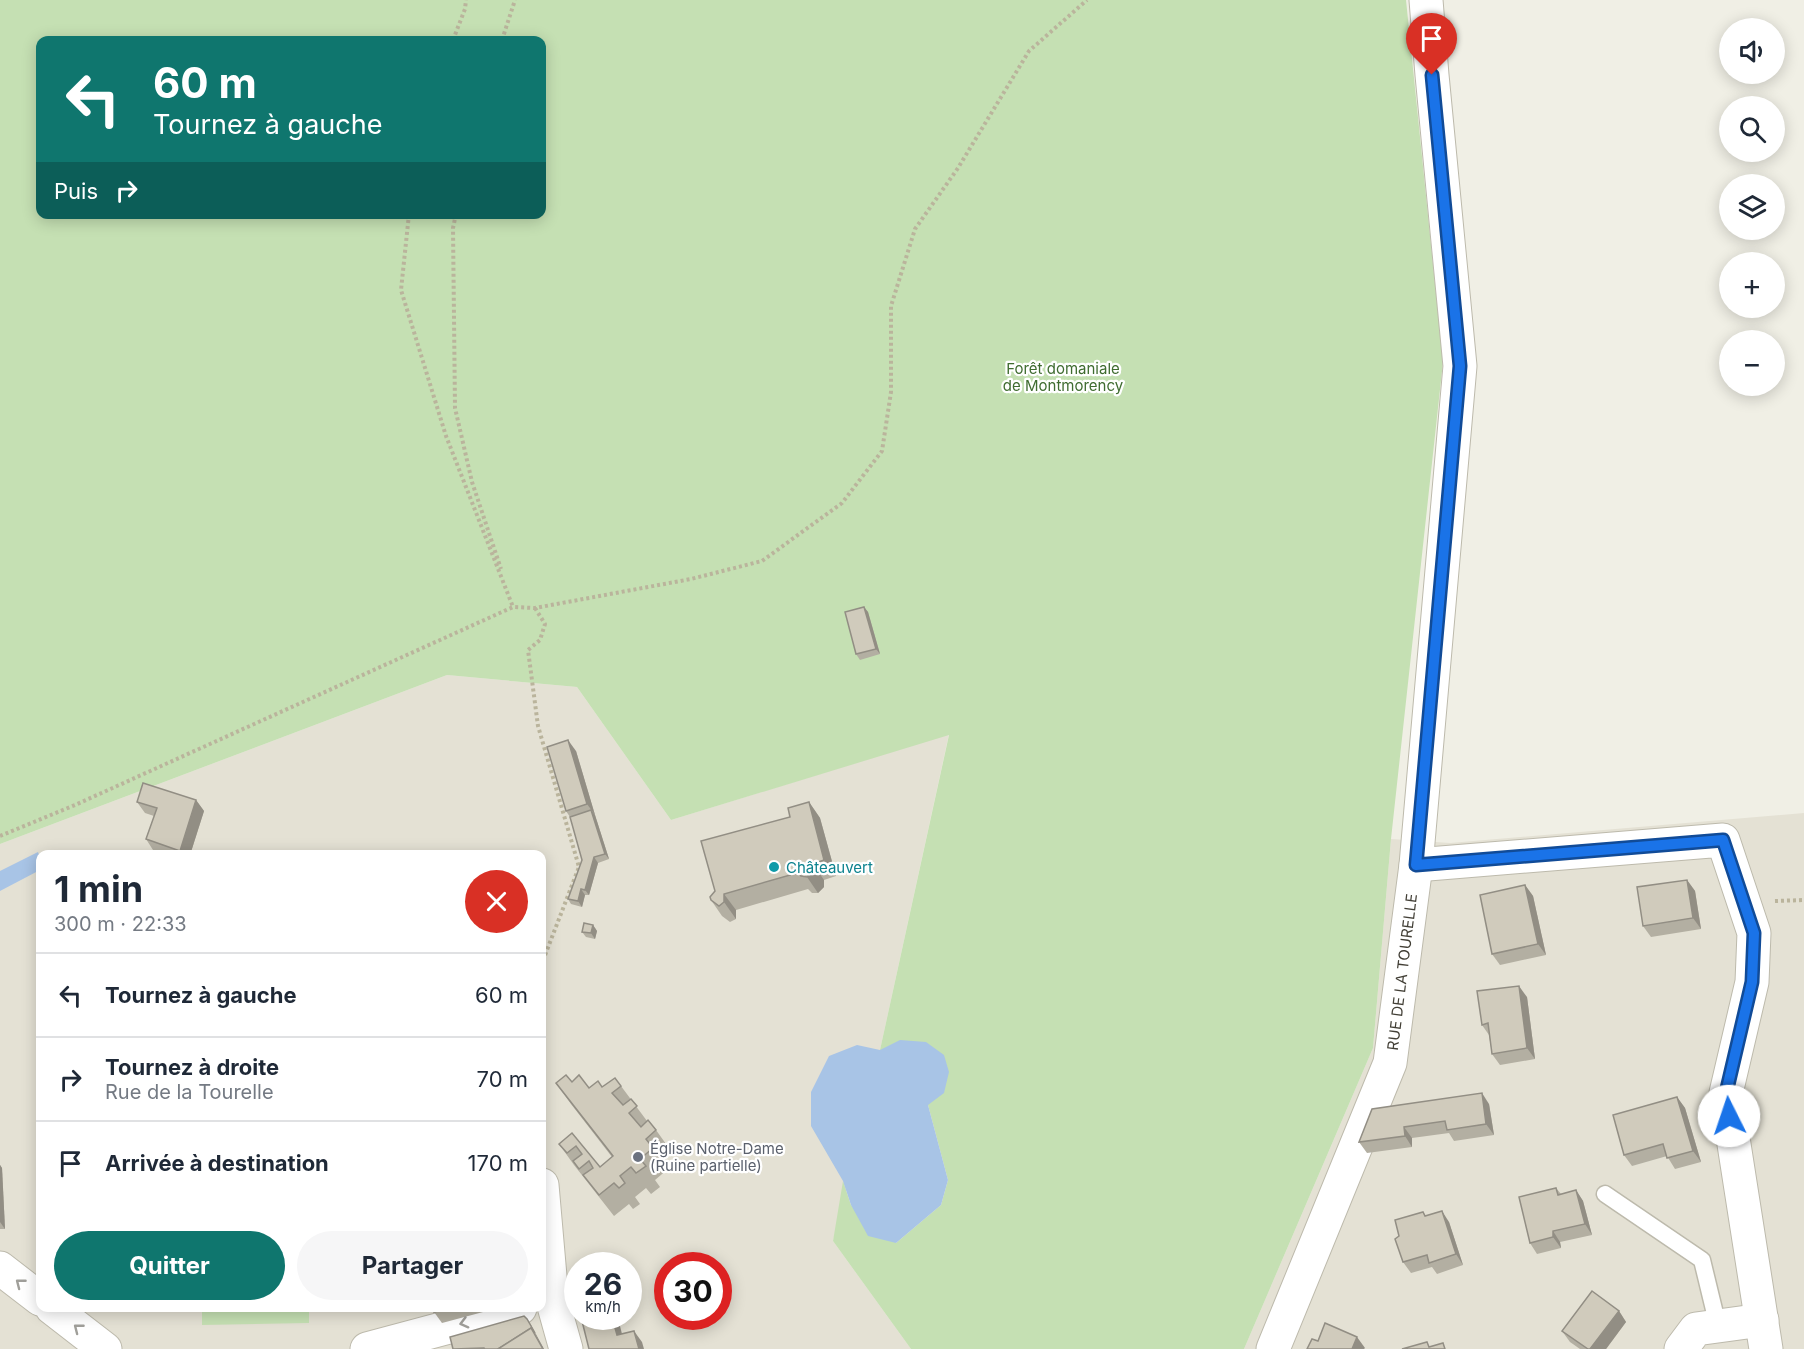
<!DOCTYPE html>
<html lang="fr">
<head>
<meta charset="utf-8">
<style>
  body { margin:0; font-family:Inter,sans-serif; background:#f6f6f7; color:#1f2937; height:100vh; display:flex; flex-direction:column; font-size:22px; white-space:nowrap }
  * { box-sizing:border-box; margin:0 }
  p { font-size:20px; color:#747a83 }
  .icon { flex:none; width:33px; height:33px; fill:none; stroke:currentColor; stroke-width:2; stroke-linecap:round; stroke-linejoin:round }
  .map { position:relative; flex:1; overflow:hidden }
  .side { position:absolute; left:36px; top:850px; width:510px; height:462px; display:flex; flex-direction:column; background:#fff; border-radius:12px; box-shadow:0 3px 15px #0003 }
  .side>* { flex:none }
  .hud { position:absolute; left:36px; top:36px; width:510px; height:183px; border-radius:12px; box-shadow:0 3px 15px #0003; background:#0f766e; color:#fff; overflow:hidden }
  .controls { position:absolute; left:1719px; top:18px; display:grid; gap:12px }
  .controls a { display:grid; place-items:center; width:66px; height:66px; border-radius:50%; background:#fff; box-shadow:0 3px 15px #0003; font-size:30px }
  .speed { position:absolute; left:564px; top:1252px; display:flex; gap:12px; font-size:30px; font-weight:700; text-align:center }
  .speed>* { display:grid; place-content:center; width:78px; height:78px; border-radius:50%; background:#fff; box-shadow:0 3px 15px #0003; line-height:1 }
  .speed small { font-size:15px; font-weight:400 }
  .speed .limit { border:9px solid #d22; background:#fff; color:#111 }
  .pin { position:absolute; display:grid; place-items:center; width:51px; height:51px; color:#fff; margin:-62px -26px; border-radius:50% 50% 50% 0; rotate:-45deg; box-shadow:0 0 6px #0007 }
  .pin .icon { rotate:45deg }
  .me { position:absolute; width:66px; margin:-33px; rotate:356deg; stroke-linejoin:round; filter:drop-shadow(0 0 4px #0008) }
  .turn { display:flex; align-items:center; gap:21px; height:126px; padding:0 18px; font-size:27px }
  .turn .icon { width:78px; height:78px; stroke-width:2.5 }
  .turn b { display:block; font-size:42px; line-height:51px }
  .then { display:flex; align-items:center; height:57px; padding:0 18px; background:#0003; gap:12px; font-size:22px }
  .round { display:grid; place-items:center; flex:none; width:63px; height:63px; border-radius:32px; background:#f6f6f7 }
  .overview { display:flex; align-items:center; justify-content:space-between; height:102px; padding:0 18px }
  h1 { font-size:36px; font-weight:700; line-height:45px }
  .action { display:flex; gap:12px; margin-top:auto; padding:12px 18px }
  .action a { flex:1; height:69px; border-radius:36px; background:#0f766e; color:#fff; font-size:24px; font-weight:700; line-height:69px; text-align:center }
  .action a+a { background:#f6f6f7; color:#1f2937 }
  ul { padding:0; list-style:none }
  li { display:flex; align-items:center; gap:18px; height:84px; padding:0 18px; border-top:2px solid #e0e1e3 }
  li div { flex:1 }
  li b { display:block; font-size:22px }
  li em { font-style:normal }
  .map>svg:first-child { display:block }
</style>
</head>
<body>
<div class="map">
<svg width="1804" height="1349" viewBox="0 0 1804 1349">
  <rect width="100%" height="100%" fill="#f0efe5"/>
  <g fill="#e4e1d4" fill-rule="evenodd">
    <path d="M 447,675 L 577,687 L 671,820 L 949,734 L 880,1050 L 833,1241 L 911,1349 L 0,1349 L 0,844 ZM 40,855 L 542,855 L 542,1308 L 40,1308 ZM 578,1266 L 628,1266 L 628,1317 L 578,1317 ZM 668,1266 L 718,1266 L 718,1317 L 668,1317 Z"/>
    <path d="M 1804,813 L 1804,1349 L 1244,1349 L 1373,1048 L 1391,839 L 1450,843 Z"/>
  </g>
  <g fill="#c5e0b3" fill-rule="evenodd">
    <path d="M 0,0 L 1406,0 L 1443,362 L 1391,839 L 1373,1048 L 1244,1349 L 911,1349 L 833,1241 L 843,1181 L 851,1205 L 896,1243 L 941,1205 L 948,1180 L 928,1105 L 880,1050 L 949,735 L 671,820 L 577,687 L 447,675 L 0,844 ZM 40,40 L 542,40 L 542,214 L 40,214 Z"/>
    <path d="M 202,1308 L 309,1308 L 309,1323 L 202,1325 Z"/>
  </g>
  <g fill="#a8c4e6">
    <path d="M 38,852 L 40,858 L 40,870 L 0,891 L 0,871 Z"/>
    <path d="M 900,1040 L 926,1042 L 944,1055 L 949,1072 L 944,1093 L 928,1105 L 948,1180 L 941,1205 L 896,1243 L 868,1236 L 851,1205 L 843,1181 L 811,1126 L 811,1092 L 829,1056 L 857,1045 L 880,1050 Z"/>
  </g>
  <g fill="none" stroke-linecap="round" stroke-linejoin="round">
    <defs>
      <path id="lane" d="M 1605,1194 L 1702,1260 L 1718,1326"/>
      <g id="street">
        <path d="M 1416,865 L 1723,840 L 1754,933 L 1752,982 L 1726,1093 L 1766,1349"/>
        <path d="M 542,1185 L 552,1299 L 566,1349"/>
        <path d="M 0,1268 L 40,1299"/>
        <path d="M 52,1308 L 105,1349"/>
        <path d="M 367,1349 L 520,1308"/>
        <path d="M 1273,1349 L 1390,1063 L 1416,865 L 1460,366 L 1432,75 L 1426,0"/>
        <path d="M 1681,1349 L 1696,1329 L 1762,1320"/>
      </g>
    </defs>
    <use href="#lane" stroke="#bdbaac" stroke-width="19"/>
    <use href="#street" stroke="#bdbaac" stroke-width="35"/>
    <g stroke="#bab49c" stroke-width="4" stroke-dasharray="3 3" stroke-linecap="butt">
      <path d="M 453,40 L 465,9 L 466,0"/>
      <path d="M 502,40 L 515,0"/>
      <path d="M 409,214 L 401,290 L 446,436 L 513,607"/>
      <path d="M 456,214 L 453,228 L 455,408 L 472,482 L 501,569"/>
      <path d="M 535,608 L 545,624 L 540,640 L 528,650 L 538,726 L 579,867 L 542,963"/>
      <path d="M 0,836 L 75,805 L 513,607 L 535,608 L 691,579 L 762,561 L 842,503 L 882,451 L 891,392 L 891,306 L 915,229 L 958,168 L 1029,51 L 1087,0"/>
      <path d="M 1775,901 L 1804,900"/>
    </g>
    <use href="#lane" stroke="#fff" stroke-width="16"/>
    <use href="#street" stroke="#fff" stroke-width="33"/>
  </g>
  <g fill="#b3afa2">
    <path d="M 864,607 L 868,612 L 880,654 L 860,660 L 856,654 Z"/>
    <path d="M 576,751 L 595,815 L 609,859 L 598,863 L 589,895 L 585,895 L 582,907 L 571,904 L 568,899 L 582,860 L 570,817 L 566,811 Z"/>
    <path d="M 196,800 L 204,811 L 190,855 L 167,855 L 153,850 L 146,839 L 154,816 L 145,813 L 137,802 Z"/>
    <path d="M 809,802 L 820,818 L 836,876 L 824,880 L 824,887 L 818,893 L 812,893 L 808,889 L 736,910 L 736,919 L 730,922 L 722,916 L 711,900 L 715,891 L 790,817 Z"/>
    <path d="M 1687,880 L 1695,891 L 1701,929 L 1651,937 L 1643,926 Z"/>
    <path d="M 1525,885 L 1533,896 L 1546,955 L 1500,965 L 1492,954 Z"/>
    <path d="M 593,925 L 597,931 L 595,939 L 586,937 L 582,932 Z"/>
    <path d="M 1527,997 L 1535,1059 L 1500,1065 L 1492,1054 L 1489,1035 L 1482,1025 Z"/>
    <path d="M 615,1078 L 647,1121 L 656,1130 L 671,1151 L 661,1159 L 668,1169 L 655,1180 L 660,1187 L 651,1194 L 646,1188 L 635,1197 L 640,1204 L 633,1209 L 629,1204 L 614,1216 L 574,1165 L 559,1144 L 572,1133 L 600,1167 L 612,1157 L 571,1104 L 556,1083 L 572,1082 L 589,1088 L 602,1087 Z"/>
    <path d="M 1677,1097 L 1685,1108 L 1701,1162 L 1675,1169 L 1667,1156 L 1632,1166 L 1624,1155 Z"/>
    <path d="M 1489,1104 L 1494,1135 L 1454,1141 L 1449,1133 L 1412,1138 L 1412,1147 L 1367,1153 L 1359,1142 L 1372,1109 Z"/>
    <path d="M 0,1165 L 2,1168 L 5,1229 L 0,1229 Z"/>
    <path d="M 1556,1188 L 1561,1194 L 1576,1190 L 1583,1201 L 1592,1235 L 1560,1242 L 1561,1248 L 1537,1254 L 1530,1243 Z"/>
    <path d="M 1423,1212 L 1426,1216 L 1449,1222 L 1463,1265 L 1437,1274 L 1432,1267 L 1411,1273 L 1403,1262 L 1399,1236 Z"/>
    <path d="M 433,1308 L 498,1308 L 442,1323 L 434,1312 Z"/>
    <path d="M 1619,1311 L 1626,1322 L 1606,1349 L 1580,1349 L 1570,1342 L 1562,1331 Z"/>
  </g>
  <g fill="#928e84">
    <path d="M 864,607 L 868,612 L 880,654 L 876,649 Z"/>
    <path d="M 568,740 L 576,751 L 595,815 L 587,804 Z"/>
    <path d="M 196,800 L 204,811 L 190,855 L 182,855 L 180,851 Z"/>
    <path d="M 809,802 L 820,818 L 836,876 L 824,860 Z"/>
    <path d="M 591,810 L 595,815 L 609,859 L 605,854 Z"/>
    <path d="M 594,857 L 598,863 L 589,895 L 585,890 Z"/>
    <path d="M 813,864 L 824,880 L 824,887 L 818,893 L 807,877 Z"/>
    <path d="M 1687,880 L 1695,891 L 1701,929 L 1693,918 Z"/>
    <path d="M 1525,885 L 1533,896 L 1546,955 L 1538,944 Z"/>
    <path d="M 581,889 L 585,895 L 582,907 L 578,901 Z"/>
    <path d="M 724,894 L 736,910 L 736,919 L 724,902 Z"/>
    <path d="M 593,925 L 597,931 L 595,939 L 591,933 Z"/>
    <path d="M 1519,986 L 1527,997 L 1535,1059 L 1527,1048 Z"/>
    <path d="M 1482,1093 L 1489,1104 L 1494,1135 L 1486,1124 Z"/>
    <path d="M 1677,1097 L 1685,1108 L 1701,1162 L 1693,1151 Z"/>
    <path d="M 1404,1127 L 1412,1138 L 1412,1147 L 1405,1136 Z"/>
    <path d="M 0,1165 L 2,1168 L 5,1229 L 0,1222 Z"/>
    <path d="M 1576,1190 L 1583,1201 L 1592,1235 L 1585,1224 Z"/>
    <path d="M 1442,1211 L 1449,1222 L 1463,1265 L 1456,1254 Z"/>
    <path d="M 1553,1231 L 1560,1242 L 1561,1248 L 1553,1237 Z"/>
    <path d="M 1619,1311 L 1626,1322 L 1606,1349 L 1590,1349 Z"/>
    <path d="M 612,1317 L 620,1326 L 625,1346 L 617,1335 Z"/>
    <path d="M 527,1319 L 531,1325 L 544,1349 L 543,1349 Z"/>
    <path d="M 634,1331 L 642,1342 L 644,1349 L 639,1349 Z"/>
    <path d="M 1357,1337 L 1365,1348 L 1364,1349 L 1352,1349 Z"/>
  </g>
  <g fill="#d0cbbc" stroke="#928e84" stroke-width="1.5">
    <path d="M 864,607 L 876,649 L 856,654 L 845,612 Z"/>
    <path d="M 568,740 L 587,804 L 566,811 L 547,747 Z"/>
    <path d="M 143,783 L 196,800 L 180,851 L 146,839 L 157,808 L 137,802 Z"/>
    <path d="M 809,802 L 824,860 L 813,864 L 813,870 L 807,877 L 801,876 L 797,873 L 724,894 L 724,902 L 719,906 L 711,900 L 710,897 L 715,891 L 701,841 L 790,817 L 788,808 Z"/>
    <path d="M 591,810 L 605,854 L 594,857 L 585,890 L 581,889 L 578,901 L 568,899 L 582,860 L 570,817 Z"/>
    <path d="M 1687,880 L 1693,918 L 1643,926 L 1637,887 Z"/>
    <path d="M 1525,885 L 1538,944 L 1492,954 L 1480,895 Z"/>
    <path d="M 584,923 L 593,925 L 591,933 L 582,932 Z"/>
    <path d="M 1519,986 L 1527,1048 L 1492,1054 L 1488,1023 L 1482,1025 L 1477,991 Z"/>
    <path d="M 566,1075 L 572,1082 L 579,1075 L 589,1088 L 598,1081 L 602,1087 L 615,1078 L 621,1086 L 612,1093 L 623,1105 L 631,1099 L 637,1106 L 629,1113 L 641,1127 L 648,1120 L 656,1130 L 646,1139 L 653,1148 L 640,1159 L 646,1166 L 636,1173 L 631,1167 L 620,1176 L 625,1183 L 619,1188 L 614,1183 L 599,1195 L 583,1175 L 593,1168 L 589,1161 L 579,1169 L 573,1161 L 582,1154 L 576,1146 L 567,1153 L 559,1144 L 572,1133 L 600,1167 L 613,1156 L 556,1083 Z"/>
    <path d="M 1482,1093 L 1486,1124 L 1447,1130 L 1445,1121 L 1404,1127 L 1405,1136 L 1359,1142 L 1372,1109 Z"/>
    <path d="M 1677,1097 L 1693,1151 L 1667,1158 L 1663,1144 L 1624,1155 L 1613,1115 Z"/>
    <path d="M 1556,1188 L 1558,1195 L 1576,1190 L 1585,1224 L 1553,1231 L 1553,1237 L 1530,1243 L 1519,1197 Z"/>
    <path d="M 1442,1211 L 1456,1254 L 1429,1263 L 1427,1255 L 1403,1262 L 1395,1239 L 1399,1236 L 1395,1220 L 1423,1212 L 1425,1216 Z"/>
    <path d="M 1592,1291 L 1619,1311 L 1590,1349 L 1588,1349 L 1562,1331 Z"/>
    <path d="M 433,1308 L 448,1308 L 434,1312 Z"/>
    <path d="M 524,1316 L 527,1319 L 535,1333 L 531,1328 L 498,1349 L 485,1349 L 484,1348 L 453,1349 L 450,1337 Z"/>
    <path d="M 602,1317 L 612,1317 L 617,1335 L 634,1331 L 639,1349 L 589,1349 L 582,1321 Z"/>
    <path d="M 1325,1323 L 1357,1337 L 1352,1349 L 1307,1349 L 1312,1339 L 1318,1341 Z"/>
    <path d="M 531,1328 L 543,1349 L 498,1349 Z"/>
    <path d="M 1427,1342 L 1429,1347 L 1443,1343 L 1445,1349 L 1402,1349 Z"/>
  </g>
  <defs><path id="oneway-chevron" d="M-2-3.5L2.5 0L-2 3.5" fill="none" stroke-width="1.6" stroke-linecap="round" stroke-linejoin="round" transform="scale(1.5)"/></defs>
  <g stroke="#a09f9a">
    <use href="#oneway-chevron" transform="translate(20 1283) rotate(-142)"/>
    <use href="#oneway-chevron" transform="translate(464 1323) rotate(165)"/>
    <use href="#oneway-chevron" transform="translate(78 1328) rotate(-142)"/>
  </g>
  <g fill="none" stroke-linecap="round" stroke-linejoin="round">
    <defs>
      <path id="route" d="M 1432,75 L 1460,366 L 1416,865 L 1723,840 L 1754,933 L 1752,982 L 1726,1093 L 1729,1116"/>
    </defs>
    <use href="#route" stroke="#114b97" stroke-width="15"/>
    <use href="#route" stroke="#1a73e8" stroke-width="10"/>
  </g>
  <circle fill="#0f9aa8" stroke="#fff" stroke-width="2" cx="774" cy="867" r="6"/>
  <circle fill="#6b7280" stroke="#fff" stroke-width="2" cx="638" cy="1157" r="6"/>
  <g text-anchor="middle" dominant-baseline="central" stroke-width="4.5" stroke-linejoin="round" paint-order="stroke">
    <g font-size="15" fill="#3f6c30" stroke="#fff">
      <text x="1063" y="368">Forêt domaniale<tspan x="1063" dy="17">de Montmorency</tspan></text>
    </g>
    <g font-size="15" fill="#0d838f" stroke="#fff" text-anchor="start">
      <text x="786" y="867">Châteauvert</text>
    </g>
    <g font-size="15" fill="#423f36" stroke="#fff">
      <text transform="translate(1402 972) rotate(-83)">RUE DE LA TOURELLE</text>
    </g>
    <g font-size="15" fill="#5b616d" stroke="#fff" text-anchor="start">
      <text x="650" y="1148">Église Notre-Dame<tspan x="650" dy="17">(Ruine partielle)</tspan></text>
    </g>
  </g>
</svg>
<div class="controls">
<a><svg class="icon" aria-label="sound" viewBox="0 0 24 24"><path d="M4 9h4l5-4v14l-5-4H4zM17 9q2 3 0 6"/></svg></a>
<a><svg class="icon" aria-label="search" viewBox="0 0 24 24"><circle cx="10" cy="10" r="6"/><path d="M15 15l6 6"/></svg></a>
<a><svg class="icon" aria-label="layers" viewBox="0 0 24 24"><path d="M12 4l9 5-9 5-9-5zM3 14l9 5 9-5"/></svg></a>
<a>+</a>
<a>−</a>
</div>
<div class="speed"><div>26<small>km/h</small></div><div class="limit">30</div></div>
<div class="pin" style="left:1432px;top:75px;background:#d93025"><svg class="icon" aria-label="arrive" viewBox="0 0 24 24"><path d="M6 21V4h12l-3 4 3 4H6"/></svg></div>
<svg class="me" style="left:1729px;top:1116px" viewBox="-20 -20 40 40"><circle r="19" fill="#fff"/><path d="M0-13L10 11 0 6-10 11z" fill="#1a73e8"/></svg>
<div class="hud">
<div class="turn"><svg class="icon" aria-label="left" viewBox="0 0 24 24"><path d="M17 20v-9H6M10 6l-5 5 5 5"/></svg><div><b>60 m</b>Tournez à gauche</div></div>
<div class="then">Puis<svg class="icon" aria-label="right" viewBox="0 0 24 24"><path d="M7 20v-9h11M14 6l5 5-5 5"/></svg></div>
</div>
<section class="side">
<div class="overview"><div><h1>1 min</h1><p>300 m · 22:33</p></div><a class="round" style="background:#d93025;color:#fff"><svg class="icon" aria-label="close" viewBox="0 0 24 24"><path d="M6 6l12 12M18 6L6 18"/></svg></a></div>
<ul>
<li><svg class="icon" aria-label="left" viewBox="0 0 24 24"><path d="M17 20v-9H6M10 6l-5 5 5 5"/></svg><div><b>Tournez à gauche</b></div><em>60 m</em></li>
<li><svg class="icon" aria-label="right" viewBox="0 0 24 24"><path d="M7 20v-9h11M14 6l5 5-5 5"/></svg><div><b>Tournez à droite</b><p>Rue de la Tourelle</p></div><em>70 m</em></li>
<li><svg class="icon" aria-label="arrive" viewBox="0 0 24 24"><path d="M6 21V4h12l-3 4 3 4H6"/></svg><div><b>Arrivée à destination</b></div><em>170 m</em></li>
</ul>
<div class="action"><a>Quitter</a><a>Partager</a></div>
</section>
</div>
</body>
</html>
